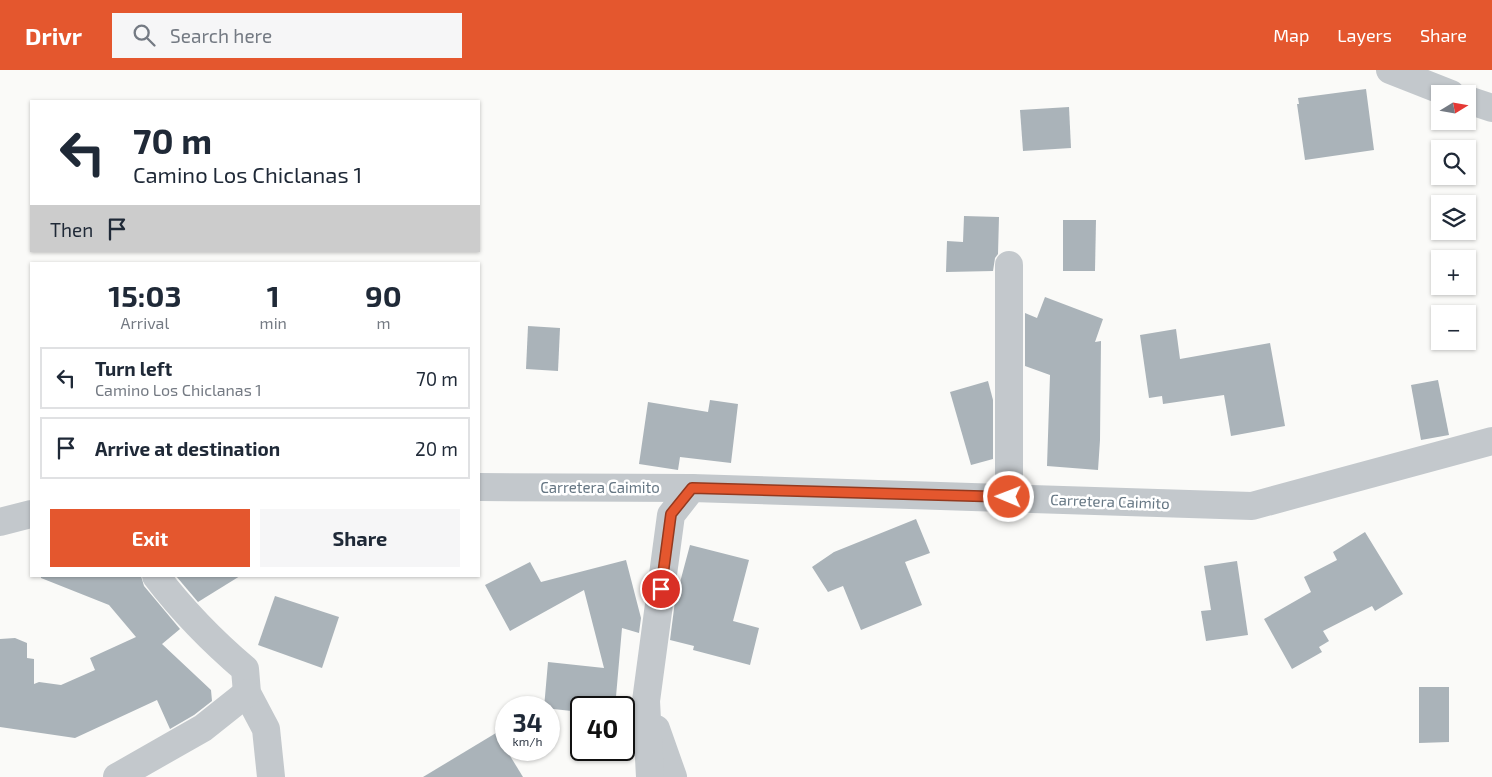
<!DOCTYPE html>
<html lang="en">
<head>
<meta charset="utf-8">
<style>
  body { margin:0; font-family:"Exo 2",sans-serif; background:#f6f6f7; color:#1f2937; height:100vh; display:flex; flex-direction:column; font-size:19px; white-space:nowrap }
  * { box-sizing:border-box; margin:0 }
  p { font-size:16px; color:#747a83 }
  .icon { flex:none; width:28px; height:28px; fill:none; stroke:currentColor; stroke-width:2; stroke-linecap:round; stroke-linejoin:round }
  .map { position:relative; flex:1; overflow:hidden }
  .panel { position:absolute; left:30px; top:192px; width:450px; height:315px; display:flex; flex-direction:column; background:#fff; border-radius:0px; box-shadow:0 1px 4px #0004 }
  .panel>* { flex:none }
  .hud { position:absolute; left:30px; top:30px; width:450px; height:152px; border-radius:0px; box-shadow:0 1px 4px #0004; background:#fff; color:#1f2937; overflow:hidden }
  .needle { width:32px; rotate:79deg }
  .tools { position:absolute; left:1431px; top:15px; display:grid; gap:10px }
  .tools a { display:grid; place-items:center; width:45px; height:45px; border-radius:0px; background:#fff; box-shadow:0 1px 4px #0004; font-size:25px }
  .speed { position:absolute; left:495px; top:626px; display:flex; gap:10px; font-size:25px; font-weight:700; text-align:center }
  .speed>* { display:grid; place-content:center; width:65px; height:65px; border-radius:50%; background:#fff; box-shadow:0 1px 4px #0004; line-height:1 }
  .speed small { font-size:12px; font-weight:400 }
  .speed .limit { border:2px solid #111; border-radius:8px; background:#fff; color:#111 }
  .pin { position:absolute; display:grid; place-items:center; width:42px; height:42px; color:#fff; margin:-21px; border:2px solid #fff; border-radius:50%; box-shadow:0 1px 5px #0007 }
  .me { position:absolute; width:55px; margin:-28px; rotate:271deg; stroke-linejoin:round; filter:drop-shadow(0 0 4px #0008) }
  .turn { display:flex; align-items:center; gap:18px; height:105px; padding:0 20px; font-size:22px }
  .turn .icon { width:65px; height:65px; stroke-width:2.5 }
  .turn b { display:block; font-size:35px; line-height:42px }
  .then { display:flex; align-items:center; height:48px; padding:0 20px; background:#0003; gap:10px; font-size:19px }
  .eta { display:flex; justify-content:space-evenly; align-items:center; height:85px; text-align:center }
  .eta b { font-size:30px; font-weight:700; line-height:35px }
  .action { display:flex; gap:10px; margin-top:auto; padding:10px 20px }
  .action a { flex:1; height:58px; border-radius:0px; background:#e4572e; color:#fff; font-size:20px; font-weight:700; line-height:58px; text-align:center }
  .action a+a { background:#f6f6f7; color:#1f2937 }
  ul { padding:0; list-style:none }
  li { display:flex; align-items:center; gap:15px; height:62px; margin:0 10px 8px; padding:0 10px; border:2px solid #e0e1e3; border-radius:0px }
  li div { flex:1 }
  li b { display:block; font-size:19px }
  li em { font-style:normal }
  header { display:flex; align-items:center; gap:30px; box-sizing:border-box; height:70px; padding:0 25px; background:#e4572e; color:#fff }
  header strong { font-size:24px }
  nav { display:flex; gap:28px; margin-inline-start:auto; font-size:18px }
  .search { width:350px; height:45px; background:#f6f6f7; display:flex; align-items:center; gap:12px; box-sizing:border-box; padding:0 18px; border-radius:0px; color:#747a83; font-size:19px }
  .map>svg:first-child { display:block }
</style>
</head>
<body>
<header>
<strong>Drivr</strong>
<div class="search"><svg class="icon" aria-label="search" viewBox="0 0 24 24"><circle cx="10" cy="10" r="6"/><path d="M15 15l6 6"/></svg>Search here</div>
<nav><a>Map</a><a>Layers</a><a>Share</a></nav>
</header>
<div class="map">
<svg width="1492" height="707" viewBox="0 0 1492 707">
  <rect width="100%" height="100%" fill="#fafaf8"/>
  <g fill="#aab3b9">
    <path d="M 1366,19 L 1374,80 L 1305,90 L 1297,34 L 1299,34 L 1298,28 Z"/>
    <path d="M 1069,37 L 1071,78 L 1023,81 L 1020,40 Z"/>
    <path d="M 964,146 L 999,147 L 998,184 L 995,188 L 993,201 L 946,202 L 947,171 L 963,172 Z"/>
    <path d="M 1063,150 L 1096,150 L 1095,201 L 1063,201 Z"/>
    <path d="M 1045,227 L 1103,249 L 1095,272 L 1101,271 L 1100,370 L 1098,400 L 1047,396 L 1050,305 L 1025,296 L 1025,243 L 1037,248 Z"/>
    <path d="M 528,256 L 560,258 L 558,301 L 526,299 Z"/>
    <path d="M 1176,259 L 1180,289 L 1270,273 L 1285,356 L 1231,366 L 1224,325 L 1163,334 L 1162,326 L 1149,328 L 1140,265 Z"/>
    <path d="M 1438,310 L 1449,365 L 1421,370 L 1411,315 Z"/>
    <path d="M 988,311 L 993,330 L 993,389 L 971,395 L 950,322 Z"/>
    <path d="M 710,330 L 738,334 L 731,393 L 680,387 L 678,400 L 639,394 L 648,332 L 708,342 Z"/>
    <path d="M 916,449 L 930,483 L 905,492 L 922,535 L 861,560 L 843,516 L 828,522 L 812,497 L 834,482 Z"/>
    <path d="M 1365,462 L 1403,524 L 1375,541 L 1372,536 L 1323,561 L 1329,571 L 1319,577 L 1322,582 L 1292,599 L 1264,549 L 1311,522 L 1304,507 L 1337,490 L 1333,482 Z"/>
    <path d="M 690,475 L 749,490 L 733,551 L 759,558 L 750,595 L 693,580 L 694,576 L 670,570 L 675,531 Z"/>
    <path d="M 626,490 L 641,548 L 639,563 L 622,558 L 615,638 L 581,638 L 581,642 L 544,638 L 548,592 L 604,598 L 584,520 L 510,561 L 485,515 L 530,492 L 541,512 Z"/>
    <path d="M 1237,491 L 1248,565 L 1206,571 L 1201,541 L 1211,540 L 1204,496 Z"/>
    <path d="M 41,506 L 141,506 L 144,516 L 180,559 L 162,574 L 211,620 L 212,631 L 194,645 L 170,659 L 157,630 L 75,668 L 0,657 L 0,569 L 15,568 L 27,573 L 27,588 L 34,589 L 34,614 L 39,612 L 61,615 L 95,600 L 90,588 L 136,567 L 109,535 L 41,508 Z"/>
    <path d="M 176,506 L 240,506 L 198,532 Z"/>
    <path d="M 275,526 L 339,547 L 322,598 L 258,575 Z"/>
    <path d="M 1419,617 L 1449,617 L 1449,672 L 1419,673 Z"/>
    <path d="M 496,663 L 523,707 L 423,707 Z"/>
  </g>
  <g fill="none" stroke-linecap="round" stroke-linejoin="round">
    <g stroke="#c3c8cc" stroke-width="28">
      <path d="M 1390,0 L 1451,24"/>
      <path d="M 1468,30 L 1492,38"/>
      <path d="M 1009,195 L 1009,427"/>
      <path d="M 479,417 L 692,418 L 1252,436 L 1492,371"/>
      <path d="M 0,452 L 31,444"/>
      <path d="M 156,506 C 182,540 212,571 245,599 L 247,623 L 266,659 L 271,707"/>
      <path d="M 656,659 L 673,707"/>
      <path d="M 117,707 L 203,658 L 247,623"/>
      <path d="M 650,707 L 646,631 L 671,445 L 692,418"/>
    </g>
  </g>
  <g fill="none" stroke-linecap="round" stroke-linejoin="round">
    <defs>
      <path id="route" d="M 661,519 L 671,444 L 692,418 L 1009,427"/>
    </defs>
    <use href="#route" stroke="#94391e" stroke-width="12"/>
    <use href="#route" stroke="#e4572e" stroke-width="9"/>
  </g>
  <g text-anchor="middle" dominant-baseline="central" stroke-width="5" stroke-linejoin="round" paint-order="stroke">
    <g font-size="15" fill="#657683" stroke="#fff">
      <text x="600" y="417">Carretera Caimito</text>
      <text transform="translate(1110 431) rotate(2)">Carretera Caimito</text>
    </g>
  </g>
</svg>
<div class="tools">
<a><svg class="needle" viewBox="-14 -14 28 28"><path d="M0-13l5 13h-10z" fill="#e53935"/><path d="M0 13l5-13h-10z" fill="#747a83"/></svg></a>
<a><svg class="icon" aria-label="search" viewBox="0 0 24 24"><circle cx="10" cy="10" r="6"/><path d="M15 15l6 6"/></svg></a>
<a><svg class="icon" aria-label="layers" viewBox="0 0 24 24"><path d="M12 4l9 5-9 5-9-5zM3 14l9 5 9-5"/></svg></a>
<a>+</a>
<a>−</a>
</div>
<div class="speed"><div>34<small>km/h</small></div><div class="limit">40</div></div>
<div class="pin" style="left:661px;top:519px;background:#d93025"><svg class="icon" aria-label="arrive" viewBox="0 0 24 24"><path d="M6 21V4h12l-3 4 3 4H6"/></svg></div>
<svg class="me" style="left:1009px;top:427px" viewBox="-20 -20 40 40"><circle r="17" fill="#e4572e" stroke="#fff" stroke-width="3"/><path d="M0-11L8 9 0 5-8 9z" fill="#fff"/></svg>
<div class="hud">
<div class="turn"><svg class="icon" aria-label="left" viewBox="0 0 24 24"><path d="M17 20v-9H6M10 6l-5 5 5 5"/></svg><div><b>70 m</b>Camino Los Chiclanas 1</div></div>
<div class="then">Then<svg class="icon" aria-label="arrive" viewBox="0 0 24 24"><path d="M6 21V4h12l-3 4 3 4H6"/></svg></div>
</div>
<section class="panel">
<div class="eta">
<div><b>15:03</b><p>Arrival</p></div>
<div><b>1</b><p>min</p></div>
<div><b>90</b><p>m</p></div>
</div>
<ul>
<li><svg class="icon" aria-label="left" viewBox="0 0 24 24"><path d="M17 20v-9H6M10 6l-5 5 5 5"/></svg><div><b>Turn left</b><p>Camino Los Chiclanas 1</p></div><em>70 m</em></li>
<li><svg class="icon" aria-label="arrive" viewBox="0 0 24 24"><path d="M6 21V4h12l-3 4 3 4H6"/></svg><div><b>Arrive at destination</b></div><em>20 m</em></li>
</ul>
<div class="action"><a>Exit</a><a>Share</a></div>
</section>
</div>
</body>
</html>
